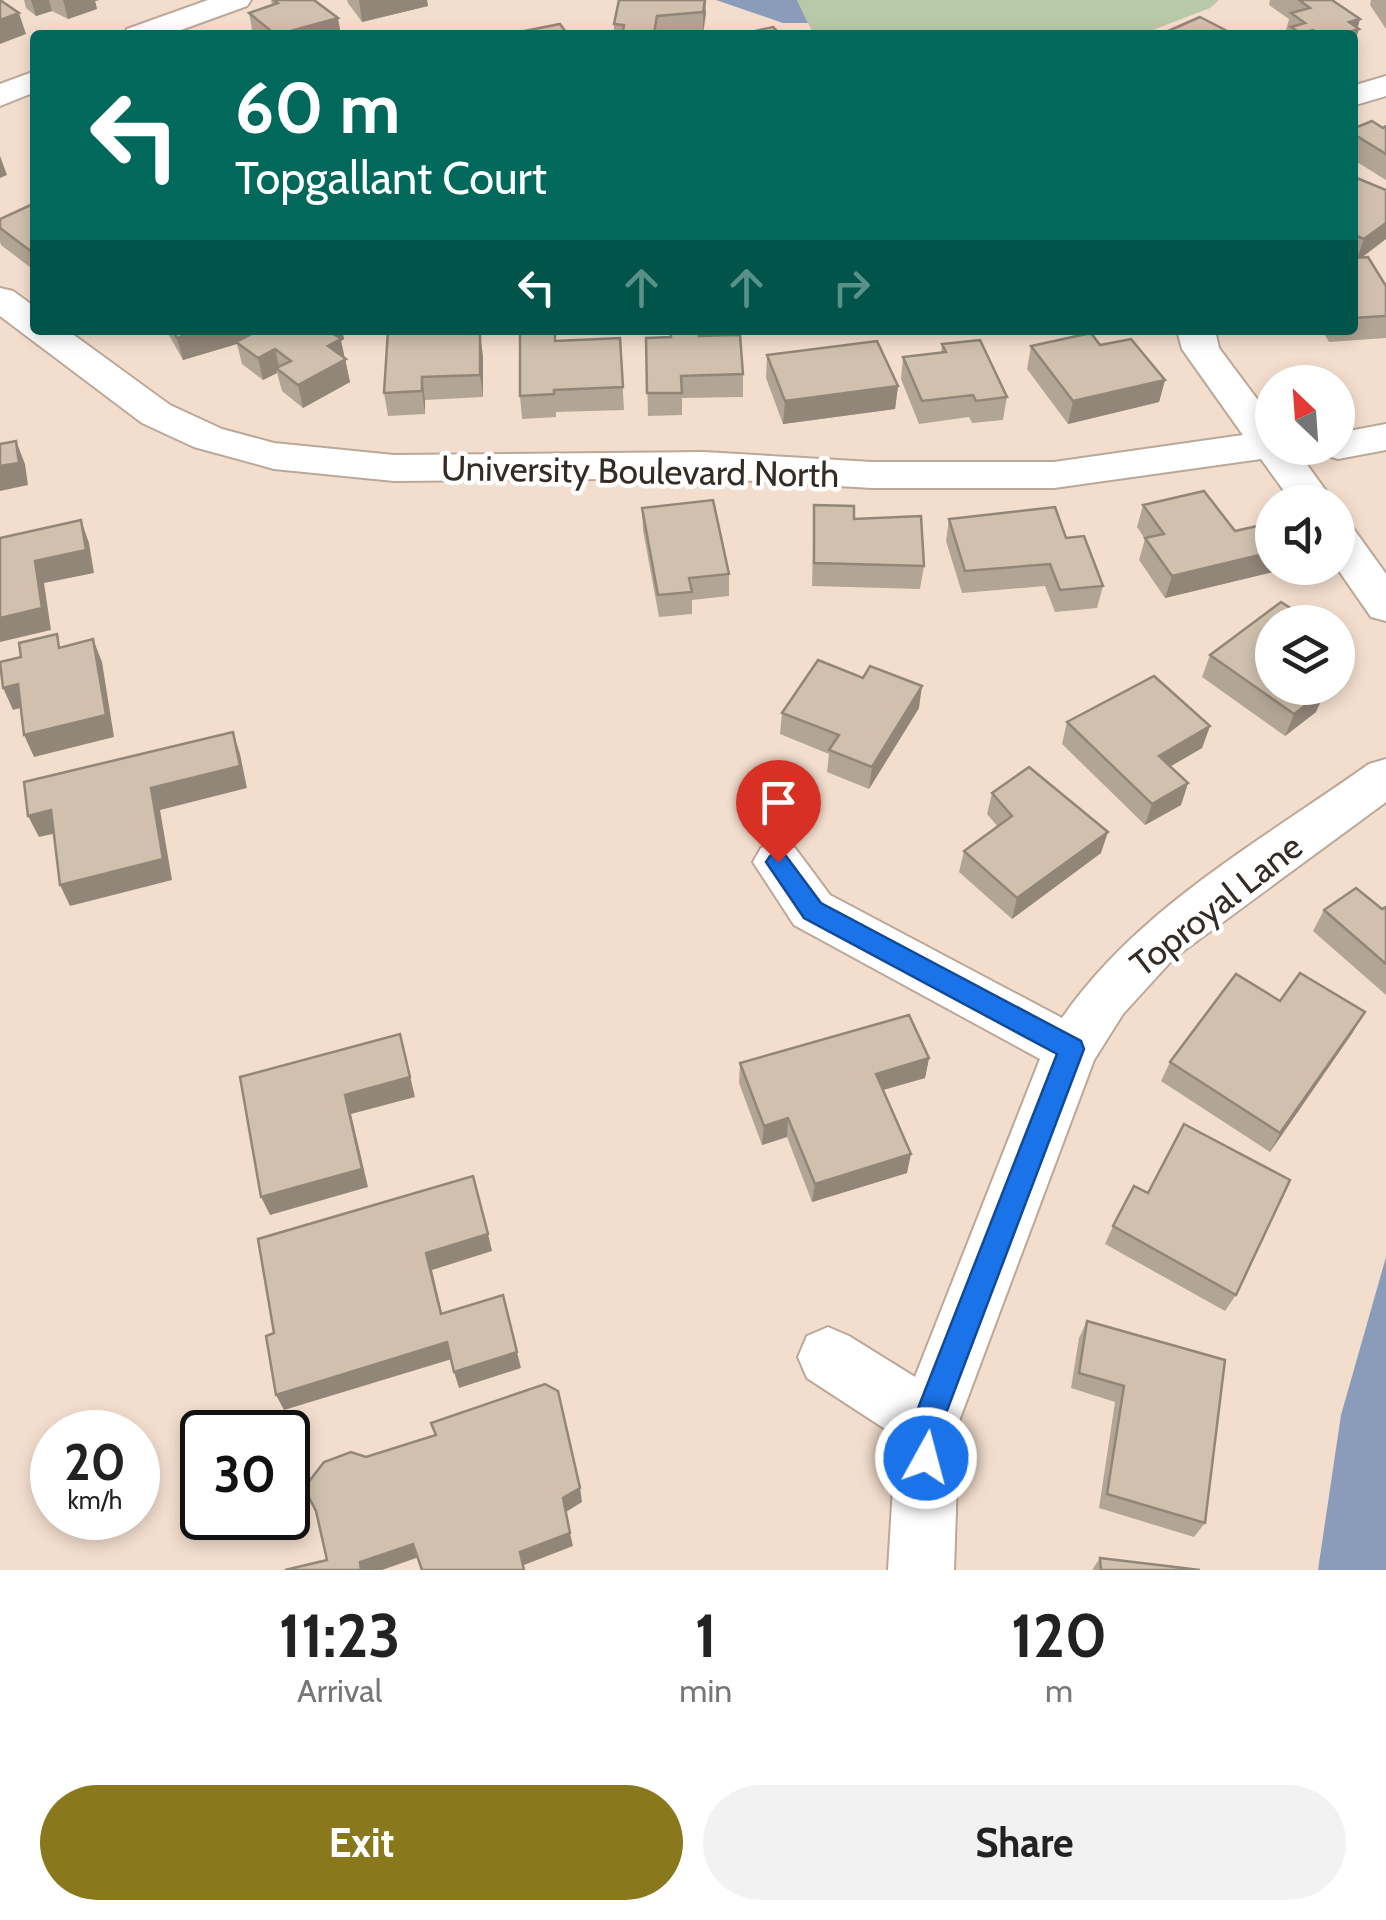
<!DOCTYPE html>
<html lang="en">
<head>
<meta charset="utf-8">
<style>
  body { margin:0; font-family:Cabin,sans-serif; background:#f2f2f2; color:#222; height:100vh; display:flex; flex-direction:column; font-size:38px; white-space:nowrap }
  * { box-sizing:border-box; margin:0 }
  p { font-size:32px; color:#767676 }
  .icon { flex:none; width:55px; height:55px; fill:none; stroke:currentColor; stroke-width:2; stroke-linecap:round; stroke-linejoin:round }
  .map { position:relative; height:1570px; overflow:hidden }
  .drawer { display:flex; flex-direction:column; background:#fff; flex:1 }
  .drawer>* { flex:none }
  .top-card { position:absolute; left:30px; top:30px; width:1328px; height:305px; border-radius:10px; box-shadow:0 5px 15px #0003; background:#00695c; color:#fff; overflow:hidden }
  .needle { width:65px; rotate:335deg }
  .buttons { position:absolute; left:1255px; top:365px; display:grid; gap:20px }
  .buttons a { display:grid; place-items:center; width:100px; height:100px; border-radius:50%; background:#fff; box-shadow:0 5px 15px #0003; font-size:50px }
  .speed { position:absolute; left:30px; top:1410px; display:flex; gap:20px; font-size:50px; font-weight:700; text-align:center }
  .speed>* { display:grid; place-content:center; width:130px; height:130px; border-radius:50%; background:#fff; box-shadow:0 5px 15px #0003; line-height:1 }
  .speed small { font-size:25px; font-weight:400 }
  .speed .limit { border:5px solid #111; border-radius:15px; background:#fff; color:#111 }
  .pin { position:absolute; display:grid; place-items:center; width:85px; height:85px; color:#fff; margin:-102px -42px; border-radius:50% 50% 50% 0; rotate:-45deg; box-shadow:0 0 10px #0007 }
  .pin .icon { rotate:45deg }
  .me { position:absolute; width:110px; margin:-55px; rotate:7deg; stroke-linejoin:round; filter:drop-shadow(0 0 8px #0008) }
  .turn { display:flex; align-items:center; gap:35px; height:210px; padding:0 40px; font-size:45px }
  .turn .icon { width:130px; height:130px; stroke-width:2.5 }
  .turn b { display:block; font-size:70px; line-height:85px }
  .lanes { display:flex; align-items:center; height:95px; padding:0 40px; background:#0003; justify-content:center; gap:50px; direction:ltr }
  .lanes .off { opacity:.35 }
  .eta { display:flex; justify-content:space-evenly; align-items:center; height:170px; text-align:center }
  .eta b { font-size:60px; font-weight:700; line-height:70px }
  .primary-button { display:flex; gap:20px; margin-top:auto; padding:20px 40px }
  .primary-button a { flex:1; height:115px; border-radius:60px; background:#8a781d; color:#fff; font-size:40px; font-weight:700; line-height:115px; text-align:center }
  .primary-button a+a { background:#f2f2f2; color:#222 }
  .map>svg:first-child { display:block }
</style>
</head>
<body>
<div class="map">
<svg width="1386" height="1570" viewBox="0 0 1386 1570">
  <rect width="100%" height="100%" fill="#f3dece"/>
  <path fill="#b8c9a9" d="M 797,0 L 1219,0 L 1210,8 L 1140,35 L 814,35 Z"/>
  <g fill="#8b9bba">
    <path d="M 716,0 L 797,0 L 808,23 L 783,23 Z"/>
    <path d="M 1386,1257 L 1386,1570 L 1318,1570 L 1341,1415 Z"/>
  </g>
  <g fill="none" stroke-linecap="round" stroke-linejoin="round">
    <defs>
      <g id="minor">
        <path d="M 208,0 L 251,0 L 247,6 L 167,35 L 123,35 L 127,29 Z"/>
        <path d="M 35,71 L 35,92 L 0,106 L 0,84 Z"/>
        <path d="M 1386,76 L 1386,96 L 1352,106 L 1352,86 Z"/>
        <path d="M 0,288 L 13,291 L 35,307 L 35,330 L 67,330 L 170,405 L 222,429 L 274,443 L 394,455 L 704,452 L 872,462 L 1054,462 L 1243,435 L 1182,349 L 1177,330 L 1215,330 L 1219,348 L 1272,419 L 1272,448 L 1295,448 L 1334,502 L 1292,502 L 1261,459 L 1054,488 L 872,488 L 704,478 L 394,481 L 274,469 L 194,447 L 142,423 L 0,316 Z"/>
        <path d="M 1386,424 L 1386,450 L 1338,459 L 1324,455 L 1319,448 L 1338,448 L 1338,433 Z"/>
        <path d="M 1338,524 L 1353,528 L 1386,574 L 1386,621 L 1371,617 L 1337,568 Z"/>
        <path d="M 1386,759 L 1386,802 L 1174,958 L 1123,1014 L 1094,1060 L 959,1421 L 954,1570 L 888,1570 L 896,1436 L 807,1378 L 798,1357 L 807,1336 L 828,1327 L 849,1336 L 915,1377 L 1040,1059 L 794,925 L 753,862 L 761,848 L 778,842 L 795,848 L 830,895 L 1062,1018 C 1138,908 1262,840 1369,764 Z"/>
      </g>
    </defs>
    <use href="#minor" stroke="#bba898" stroke-width="4"/>
    <use href="#minor" fill="#fff" fill-rule="evenodd"/>
  </g>
  <g fill="#b3a595">
    <path d="M 24,0 L 99,0 L 95,1 L 97,9 L 68,19 L 52,11 L 36,16 L 26,8 Z"/>
    <path d="M 271,0 L 314,0 L 341,35 L 253,35 L 249,13 L 272,5 Z"/>
    <path d="M 347,0 L 427,0 L 428,6 L 362,22 L 348,3 Z"/>
    <path d="M 706,0 L 703,34 L 614,35 L 614,24 Z"/>
    <path d="M 1270,0 L 1332,0 L 1360,19 L 1357,28 L 1359,29 L 1352,50 L 1352,35 L 1286,35 L 1285,34 L 1289,19 L 1269,5 Z"/>
    <path d="M 1371,0 L 1386,0 L 1386,29 L 1370,5 Z"/>
    <path d="M 1386,126 L 1386,180 L 1352,159 L 1352,129 Z"/>
    <path d="M 1352,176 L 1386,190 L 1361,258 L 1386,286 L 1386,338 L 1329,342 L 1322,330 L 1352,330 Z"/>
    <path d="M 35,203 L 35,271 L 1,245 L 0,242 L 0,219 Z"/>
    <path d="M 166,330 L 247,330 L 248,335 L 259,330 L 342,330 L 344,339 L 341,341 L 350,382 L 303,408 L 282,391 L 277,373 L 263,380 L 242,364 L 237,344 L 183,360 Z"/>
    <path d="M 388,330 L 468,330 L 468,334 L 483,356 L 483,397 L 425,400 L 425,414 L 388,416 L 384,393 Z"/>
    <path d="M 699,336 L 743,374 L 743,397 L 682,398 L 682,415 L 648,416 L 646,338 Z"/>
    <path d="M 620,338 L 624,410 L 556,412 L 556,417 L 522,419 L 520,396 L 556,341 Z"/>
    <path d="M 942,344 L 1007,397 L 1003,420 L 972,423 L 969,417 L 919,424 L 901,379 L 903,357 L 941,352 Z"/>
    <path d="M 1100,345 L 1165,380 L 1159,402 L 1068,424 L 1027,369 L 1031,346 Z"/>
    <path d="M 767,355 L 898,386 L 895,409 L 783,424 L 766,378 Z"/>
    <path d="M 814,505 L 854,519 L 924,566 L 920,589 L 812,586 Z"/>
    <path d="M 1143,505 L 1235,531 L 1272,568 L 1275,568 L 1273,572 L 1165,598 L 1139,560 L 1145,539 L 1137,527 Z"/>
    <path d="M 642,508 L 729,574 L 729,596 L 692,600 L 692,614 L 659,617 L 643,530 Z"/>
    <path d="M 949,519 L 1066,538 L 1103,586 L 1097,608 L 1055,612 L 1045,586 L 962,593 L 946,541 Z"/>
    <path d="M 1210,655 L 1316,712 L 1285,736 L 1202,677 Z"/>
    <path d="M 919,708 L 869,789 L 827,772 L 829,754 L 780,734 L 782,713 Z"/>
    <path d="M 1067,722 L 1210,726 L 1202,748 L 1171,766 L 1188,783 L 1181,805 L 1145,825 L 1062,744 Z"/>
    <path d="M 992,793 L 1101,853 L 1012,919 L 959,872 L 964,851 L 998,827 L 987,814 Z"/>
    <path d="M 1386,907 L 1386,995 L 1313,931 L 1324,910 L 1382,909 Z"/>
    <path d="M 1280,1001 L 1353,1032 L 1270,1152 L 1161,1081 L 1170,1062 Z"/>
    <path d="M 929,1058 L 925,1078 L 883,1090 L 907,1173 L 812,1202 L 787,1137 L 762,1145 L 739,1083 L 740,1063 Z"/>
    <path d="M 1113,1226 L 1236,1295 L 1225,1311 L 1105,1244 Z"/>
    <path d="M 1087,1321 L 1205,1523 L 1194,1537 L 1099,1508 L 1115,1402 L 1071,1388 L 1079,1338 Z"/>
    <path d="M 1100,1558 L 1200,1570 L 1092,1570 Z"/>
  </g>
  <g fill="#928679">
    <path d="M 31,0 L 49,0 L 52,11 L 36,16 Z"/>
    <path d="M 63,0 L 99,0 L 95,1 L 97,9 L 68,19 Z"/>
    <path d="M 359,0 L 427,0 L 428,6 L 362,22 Z"/>
    <path d="M 705,0 L 706,14 L 703,34 L 703,12 Z"/>
    <path d="M 19,13 L 26,34 L 0,44 L 0,20 Z"/>
    <path d="M 338,18 L 341,35 L 277,35 Z"/>
    <path d="M 1360,19 L 1357,30 L 1359,29 L 1352,50 L 1352,35 L 1338,35 L 1349,22 Z"/>
    <path d="M 1313,30 L 1311,35 L 1299,35 L 1300,33 Z"/>
    <path d="M 0,156 L 7,175 L 0,178 Z"/>
    <path d="M 1386,223 L 1386,239 L 1356,262 L 1364,239 Z"/>
    <path d="M 202,330 L 247,330 L 250,340 L 183,360 L 177,338 Z"/>
    <path d="M 323,330 L 342,330 L 344,339 L 341,341 L 350,382 L 303,408 L 298,385 Z"/>
    <path d="M 480,333 L 483,356 L 483,397 L 480,375 Z"/>
    <path d="M 275,349 L 280,371 L 276,368 L 277,373 L 263,380 L 258,358 Z"/>
    <path d="M 422,377 L 425,400 L 425,414 L 422,391 Z"/>
    <path d="M 1165,380 L 1159,402 L 1068,424 L 1073,401 Z"/>
    <path d="M 898,386 L 895,409 L 783,424 L 785,401 Z"/>
    <path d="M 16,441 L 25,464 L 28,485 L 0,491 L 0,466 Z"/>
    <path d="M 81,520 L 89,543 L 94,573 L 44,583 L 51,630 L 0,642 L 0,618 L 35,561 Z"/>
    <path d="M 1272,552 L 1272,568 L 1275,568 L 1273,572 L 1165,598 L 1172,576 Z"/>
    <path d="M 93,639 L 102,662 L 114,737 L 34,757 L 24,735 Z"/>
    <path d="M 1345,645 L 1338,663 L 1338,651 Z"/>
    <path d="M 18,684 L 28,706 L 13,710 L 3,688 Z"/>
    <path d="M 922,686 L 919,708 L 869,789 L 872,767 Z"/>
    <path d="M 1326,690 L 1316,712 L 1285,736 L 1294,714 Z"/>
    <path d="M 1210,726 L 1202,748 L 1152,777 L 1159,756 Z"/>
    <path d="M 233,732 L 240,754 L 247,788 L 160,810 L 172,880 L 70,906 L 60,885 L 151,788 Z"/>
    <path d="M 1188,783 L 1181,805 L 1145,825 L 1152,804 Z"/>
    <path d="M 51,810 L 61,832 L 39,837 L 28,816 Z"/>
    <path d="M 1108,832 L 1101,853 L 1012,919 L 1017,898 Z"/>
    <path d="M 1365,1012 L 1353,1032 L 1270,1152 L 1280,1133 Z"/>
    <path d="M 400,1034 L 415,1097 L 351,1114 L 368,1187 L 270,1215 L 261,1197 L 345,1095 Z"/>
    <path d="M 929,1058 L 925,1078 L 872,1093 L 876,1074 Z"/>
    <path d="M 788,1118 L 787,1137 L 762,1145 L 764,1126 Z"/>
    <path d="M 911,1154 L 907,1173 L 812,1202 L 815,1184 Z"/>
    <path d="M 488,1234 L 492,1251 L 432,1270 L 446,1330 L 426,1253 Z"/>
    <path d="M 447,1342 L 452,1359 L 284,1410 L 276,1395 Z"/>
    <path d="M 517,1352 L 521,1368 L 459,1388 L 454,1372 Z"/>
    <path d="M 580,1488 L 582,1502 L 566,1512 L 563,1498 Z"/>
    <path d="M 570,1533 L 573,1546 L 524,1565 L 524,1570 L 520,1552 Z"/>
    <path d="M 413,1544 L 419,1557 L 382,1570 L 361,1570 L 360,1562 Z"/>
  </g>
  <g fill="#d0c0ad" stroke="#928679" stroke-width="2.5">
    <path d="M 0,0 L 19,13 L 0,20 Z"/>
    <path d="M 274,0 L 314,0 L 338,18 L 276,35 L 249,13 L 278,3 Z"/>
    <path d="M 619,0 L 705,0 L 703,12 L 657,16 L 654,33 L 623,31 L 624,25 L 614,24 Z"/>
    <path d="M 1299,0 L 1332,0 L 1360,19 L 1349,22 L 1359,29 L 1338,35 L 1320,35 L 1313,30 L 1300,33 L 1291,27 L 1305,23 L 1291,13 L 1310,8 Z"/>
    <path d="M 1200,17 L 1235,35 L 1159,35 Z"/>
    <path d="M 560,24 L 568,35 L 504,35 Z"/>
    <path d="M 773,27 L 781,35 L 737,35 Z"/>
    <path d="M 1372,121 L 1383,128 L 1386,126 L 1386,154 L 1352,133 L 1352,129 Z"/>
    <path d="M 1352,176 L 1386,190 L 1386,223 L 1364,239 L 1352,234 Z"/>
    <path d="M 35,203 L 35,251 L 32,252 L 0,228 L 0,219 Z"/>
    <path d="M 1368,257 L 1386,286 L 1386,316 L 1352,318 L 1352,258 Z"/>
    <path d="M 172,330 L 202,330 L 177,338 Z"/>
    <path d="M 259,330 L 328,330 L 341,339 L 328,346 L 346,359 L 298,385 L 276,368 L 291,361 L 275,349 L 258,358 L 236,342 Z"/>
    <path d="M 388,330 L 466,330 L 466,334 L 480,333 L 480,375 L 422,377 L 422,391 L 384,393 Z"/>
    <path d="M 520,330 L 555,330 L 555,341 L 620,338 L 623,387 L 554,390 L 554,394 L 520,396 Z"/>
    <path d="M 670,330 L 699,330 L 699,336 L 740,335 L 743,374 L 681,376 L 682,393 L 647,393 L 646,338 L 671,337 Z"/>
    <path d="M 1091,333 L 1100,345 L 1131,339 L 1165,380 L 1073,401 L 1031,346 Z"/>
    <path d="M 980,340 L 1007,397 L 976,401 L 973,395 L 922,401 L 903,357 L 946,352 L 942,344 Z"/>
    <path d="M 877,341 L 898,386 L 785,401 L 767,355 Z"/>
    <path d="M 16,441 L 19,463 L 0,466 L 0,444 Z"/>
    <path d="M 1204,491 L 1235,531 L 1262,525 L 1272,538 L 1272,552 L 1172,576 L 1145,538 L 1164,534 L 1143,505 Z"/>
    <path d="M 713,500 L 729,574 L 689,578 L 692,592 L 658,595 L 642,508 Z"/>
    <path d="M 814,505 L 854,506 L 854,519 L 921,516 L 924,566 L 814,563 Z"/>
    <path d="M 1055,507 L 1066,538 L 1084,536 L 1103,586 L 1060,590 L 1050,564 L 965,571 L 949,519 Z"/>
    <path d="M 81,520 L 86,550 L 35,561 L 42,608 L 0,618 L 0,538 Z"/>
    <path d="M 1281,602 L 1312,622 L 1272,622 L 1272,688 L 1322,688 L 1326,690 L 1294,714 L 1210,655 Z"/>
    <path d="M 57,634 L 59,648 L 93,639 L 106,715 L 24,735 L 18,684 L 3,688 L 0,662 L 21,657 L 19,643 Z"/>
    <path d="M 1338,640 L 1345,645 L 1338,651 Z"/>
    <path d="M 818,660 L 863,678 L 870,666 L 922,686 L 872,767 L 829,750 L 839,735 L 782,713 Z"/>
    <path d="M 1154,676 L 1210,726 L 1159,756 L 1188,783 L 1152,804 L 1067,722 Z"/>
    <path d="M 233,732 L 240,766 L 151,788 L 163,859 L 60,885 L 51,810 L 28,816 L 24,782 Z"/>
    <path d="M 1029,767 L 1108,832 L 1017,898 L 964,851 L 1012,816 L 992,793 Z"/>
    <path d="M 1356,888 L 1382,909 L 1386,907 L 1386,964 L 1324,910 Z"/>
    <path d="M 1300,973 L 1365,1012 L 1280,1133 L 1170,1062 L 1236,974 L 1280,1001 Z"/>
    <path d="M 909,1015 L 929,1058 L 876,1074 L 911,1154 L 815,1184 L 788,1118 L 764,1126 L 740,1063 Z"/>
    <path d="M 400,1034 L 410,1077 L 345,1095 L 362,1169 L 261,1197 L 240,1077 Z"/>
    <path d="M 1184,1124 L 1290,1180 L 1236,1295 L 1113,1226 L 1134,1186 L 1148,1193 Z"/>
    <path d="M 473,1176 L 488,1234 L 426,1253 L 441,1314 L 503,1295 L 517,1352 L 454,1372 L 447,1342 L 276,1395 L 266,1336 L 274,1333 L 258,1239 Z"/>
    <path d="M 1087,1321 L 1225,1360 L 1205,1523 L 1107,1494 L 1124,1386 L 1079,1373 Z"/>
    <path d="M 545,1384 L 558,1391 L 580,1488 L 563,1498 L 570,1533 L 520,1552 L 524,1570 L 422,1570 L 413,1544 L 360,1562 L 361,1570 L 285,1570 L 327,1560 L 316,1511 L 304,1488 L 324,1462 L 351,1452 L 366,1457 L 436,1435 L 431,1423 Z"/>
    <path d="M 1100,1558 L 1200,1570 L 1101,1570 Z"/>
  </g>
  <path fill="#1a73e8" stroke="#114b97" stroke-width="2.5" d="M 778,853 L 786,856 L 821,903 L 1081,1041 L 1084,1049 L 943,1421 L 942,1458 L 937,1469 L 926,1473 L 916,1469 L 911,1458 L 913,1421 L 1057,1054 L 804,918 L 766,862 L 770,856 Z"/>
  <g text-anchor="middle" dominant-baseline="central" stroke-width="9" stroke-linejoin="round" paint-order="stroke">
    <g font-size="35" fill="#332b25" stroke="#fff">
      <text transform="translate(640 471) rotate(1)">University Boulevard North</text>
      <text transform="translate(1216 905) rotate(-38)">Toproyal Lane</text>
    </g>
  </g>
</svg>
<div class="buttons">
<a><svg class="needle" viewBox="-14 -14 28 28"><path d="M0-13l5 13h-10z" fill="#e53935"/><path d="M0 13l5-13h-10z" fill="#767676"/></svg></a>
<a><svg class="icon" aria-label="sound" viewBox="0 0 24 24"><path d="M4 9h4l5-4v14l-5-4H4zM17 9q2 3 0 6"/></svg></a>
<a><svg class="icon" aria-label="layers" viewBox="0 0 24 24"><path d="M12 4l9 5-9 5-9-5zM3 14l9 5 9-5"/></svg></a>
</div>
<div class="speed"><div>20<small>km/h</small></div><div class="limit">30</div></div>
<div class="pin" style="left:778px;top:862px;background:#d93025"><svg class="icon" aria-label="arrive" viewBox="0 0 24 24"><path d="M6 21V4h12l-3 4 3 4H6"/></svg></div>
<svg class="me" style="left:926px;top:1458px" viewBox="-20 -20 40 40"><circle r="17" fill="#1a73e8" stroke="#fff" stroke-width="3"/><path d="M0-11L8 9 0 5-8 9z" fill="#fff"/></svg>
<div class="top-card">
<div class="turn"><svg class="icon" aria-label="left" viewBox="0 0 24 24"><path d="M17 20v-9H6M10 6l-5 5 5 5"/></svg><div><b>60 m</b>Topgallant Court</div></div>
<div class="lanes"><svg class="icon" aria-label="left" viewBox="0 0 24 24"><path d="M17 20v-9H6M10 6l-5 5 5 5"/></svg><svg class="icon off" aria-label="ahead" viewBox="0 0 24 24"><path d="M12 20V5M6 11l6-6 6 6"/></svg><svg class="icon off" aria-label="ahead" viewBox="0 0 24 24"><path d="M12 20V5M6 11l6-6 6 6"/></svg><svg class="icon off" aria-label="right" viewBox="0 0 24 24"><path d="M7 20v-9h11M14 6l5 5-5 5"/></svg></div>
</div>
</div>
<section class="drawer">
<div class="eta">
<div><b>11:23</b><p>Arrival</p></div>
<div><b>1</b><p>min</p></div>
<div><b>120</b><p>m</p></div>
</div>
<div class="primary-button"><a>Exit</a><a>Share</a></div>
</section>
</body>
</html>
